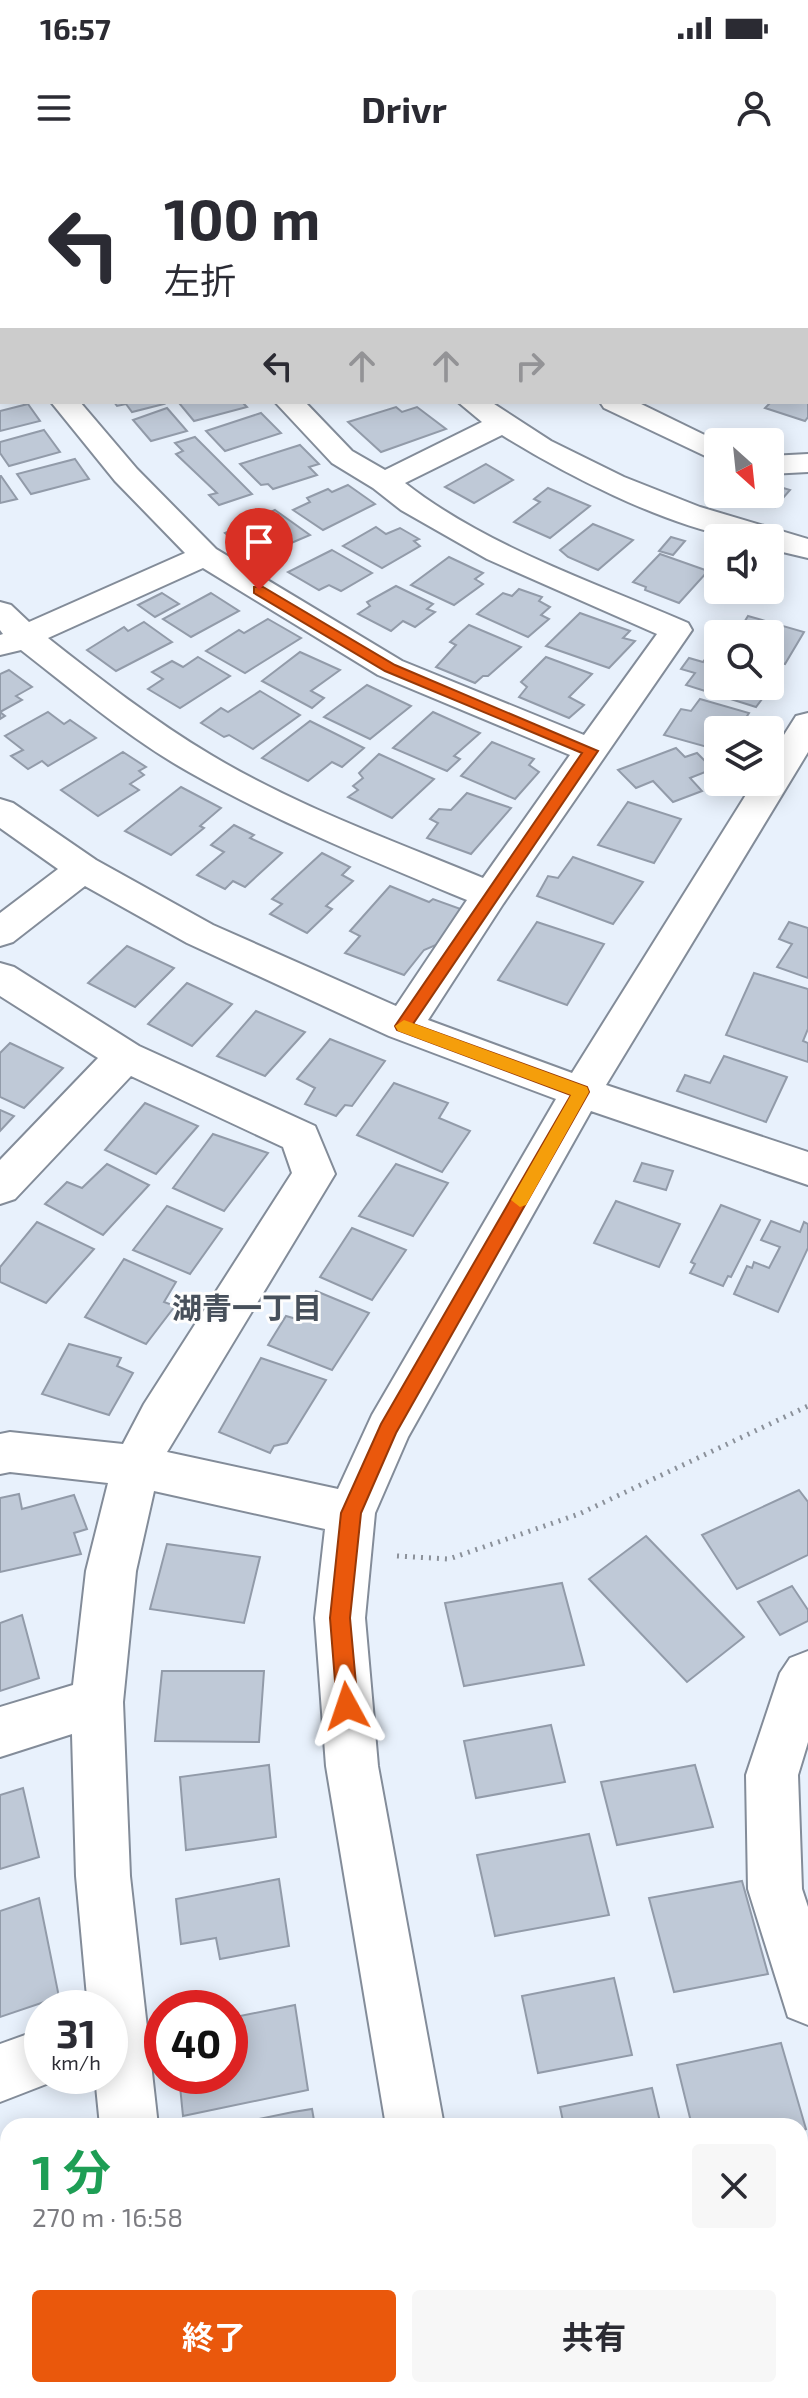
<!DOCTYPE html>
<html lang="ja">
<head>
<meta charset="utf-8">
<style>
  body { margin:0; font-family:"Exo 2","Noto Sans JP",sans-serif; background:#f7f7f7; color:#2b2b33; height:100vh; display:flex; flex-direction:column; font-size:30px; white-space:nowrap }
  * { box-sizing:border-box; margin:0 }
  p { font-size:26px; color:#7c7c81 }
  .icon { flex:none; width:44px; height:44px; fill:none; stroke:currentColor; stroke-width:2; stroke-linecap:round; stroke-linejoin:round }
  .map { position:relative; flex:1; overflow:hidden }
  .details { position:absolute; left:0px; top:1958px; width:808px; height:280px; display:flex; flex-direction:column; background:#fff; border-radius:24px 24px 0 0; box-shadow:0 4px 20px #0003 }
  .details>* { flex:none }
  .hud { position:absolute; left:0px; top:0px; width:808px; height:244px; box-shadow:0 4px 20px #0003; background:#fff; color:#2b2b33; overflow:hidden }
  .needle { width:52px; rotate:153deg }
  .controls { position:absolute; left:704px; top:268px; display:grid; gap:16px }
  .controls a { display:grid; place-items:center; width:80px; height:80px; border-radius:8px; background:#fff; box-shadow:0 4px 20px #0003; font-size:40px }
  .speed { position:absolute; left:24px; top:1830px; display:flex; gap:16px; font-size:40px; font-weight:700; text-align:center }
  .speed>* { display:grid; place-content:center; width:104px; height:104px; border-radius:50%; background:#fff; box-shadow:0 4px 20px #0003; line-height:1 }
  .speed small { font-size:20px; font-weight:400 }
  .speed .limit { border:12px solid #d22; background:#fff; color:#111 }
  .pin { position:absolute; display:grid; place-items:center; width:68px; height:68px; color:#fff; margin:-82px -34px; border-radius:50% 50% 50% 0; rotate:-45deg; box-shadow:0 0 8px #0007 }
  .pin .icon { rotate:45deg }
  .me { position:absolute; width:88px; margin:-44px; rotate:355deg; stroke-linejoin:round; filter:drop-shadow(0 0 6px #0008) }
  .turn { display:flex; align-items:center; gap:28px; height:168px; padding:0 32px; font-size:36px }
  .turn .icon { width:104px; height:104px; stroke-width:2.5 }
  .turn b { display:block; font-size:56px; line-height:68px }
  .lanes { display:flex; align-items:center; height:76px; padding:0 32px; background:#0003; justify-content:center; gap:40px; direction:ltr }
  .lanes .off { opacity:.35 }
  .round { display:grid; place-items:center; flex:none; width:84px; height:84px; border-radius:8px; background:#f7f7f7 }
  .head { display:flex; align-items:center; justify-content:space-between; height:136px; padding:0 32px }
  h1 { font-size:48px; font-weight:700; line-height:60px; color:#1e9e55 }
  .action { display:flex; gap:16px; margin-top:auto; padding:16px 32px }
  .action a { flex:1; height:92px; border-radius:8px; background:#ea580c; color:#fff; font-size:32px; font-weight:700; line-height:92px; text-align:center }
  .action a+a { background:#f7f7f7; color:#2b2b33 }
  .status { display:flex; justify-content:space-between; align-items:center; height:56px; padding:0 40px; background:#fff; direction:ltr }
  .status svg { height:22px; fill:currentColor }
  header { display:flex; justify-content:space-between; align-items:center; height:104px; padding:0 32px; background:#fff; font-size:36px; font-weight:700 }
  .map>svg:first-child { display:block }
</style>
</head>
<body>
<div class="status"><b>16:57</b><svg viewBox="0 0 49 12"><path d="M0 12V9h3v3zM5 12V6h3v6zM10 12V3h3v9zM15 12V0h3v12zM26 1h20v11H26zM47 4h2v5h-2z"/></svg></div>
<header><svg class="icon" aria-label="menu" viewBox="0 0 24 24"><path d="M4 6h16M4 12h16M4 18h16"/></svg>Drivr<svg class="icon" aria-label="person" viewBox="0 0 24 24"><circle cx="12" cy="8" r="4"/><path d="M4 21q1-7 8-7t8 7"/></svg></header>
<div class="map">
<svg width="808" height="2238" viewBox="0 0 808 2238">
  <rect width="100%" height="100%" fill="#e8f1fc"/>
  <g fill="#bfc9d7" stroke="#929ba9" stroke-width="2">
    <path d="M 452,0 L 532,0 L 444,2 Z"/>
    <path d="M 750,0 L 808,0 L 808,11 L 806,2 L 742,2 Z"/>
    <path d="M 808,206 L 808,257 L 805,261 L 765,248 L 771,242 L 806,242 Z"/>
    <path d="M 114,242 L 162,242 L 164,244 L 132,252 L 126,244 L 117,246 Z"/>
    <path d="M 242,242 L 247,247 L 194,261 L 179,243 Z"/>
    <path d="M 28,244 L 40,261 L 0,271 L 0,251 Z"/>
    <path d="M 396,247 L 402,252 L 417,247 L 446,269 L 381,292 L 348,262 Z"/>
    <path d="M 167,248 L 187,271 L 151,281 L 133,260 Z"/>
    <path d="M 261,253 L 281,273 L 225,291 L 206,271 Z"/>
    <path d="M 44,270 L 60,292 L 9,306 L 0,293 L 0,282 Z"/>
    <path d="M 195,277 L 252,334 L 219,345 L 209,335 L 217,333 L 176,294 L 183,291 L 175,283 Z"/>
    <path d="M 300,285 L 319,304 L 309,307 L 317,315 L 273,329 L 268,324 L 261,325 L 240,304 Z"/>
    <path d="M 75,299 L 89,319 L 31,334 L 17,314 Z"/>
    <path d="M 486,304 L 513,320 L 474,343 L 445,327 Z"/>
    <path d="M 0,316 L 1,316 L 17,339 L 0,343 Z"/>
    <path d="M 770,324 L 790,330 L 775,347 L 755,341 L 761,334 L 770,334 Z"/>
    <path d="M 348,325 L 375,344 L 323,370 L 293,350 L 310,342 L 307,338 L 328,329 L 332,332 Z"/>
    <path d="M 548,328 L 590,346 L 550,378 L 514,362 L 540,342 L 534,339 Z"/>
    <path d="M 275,350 L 310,375 L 270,392 L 264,388 L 250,394 L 225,373 Z"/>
    <path d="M 593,364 L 633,380 L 598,410 L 568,397 L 560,390 Z"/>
    <path d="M 376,367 L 386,374 L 400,368 L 419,379 L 414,381 L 420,386 L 382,408 L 343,386 Z"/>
    <path d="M 671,377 L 685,381 L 673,395 L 659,391 Z"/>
    <path d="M 332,390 L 372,413 L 341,431 L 329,425 L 319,430 L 288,412 Z"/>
    <path d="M 660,394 L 708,411 L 679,443 L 645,430 L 646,427 L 633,422 Z"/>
    <path d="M 449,397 L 483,413 L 475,419 L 483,424 L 454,445 L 411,425 Z"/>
    <path d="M 396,426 L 433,444 L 427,449 L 435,452 L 415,467 L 403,461 L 391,471 L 358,454 L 370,446 L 367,442 Z"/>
    <path d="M 519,429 L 542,437 L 539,441 L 550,447 L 541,455 L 549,459 L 528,477 L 477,454 L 503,433 L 512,436 Z"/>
    <path d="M 162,433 L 179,444 L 155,457 L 138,445 Z"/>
    <path d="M 211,433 L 239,451 L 191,477 L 163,459 Z"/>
    <path d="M 580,453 L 630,471 L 623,478 L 635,481 L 609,508 L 546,486 Z"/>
    <path d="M 748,456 L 804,472 L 785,504 L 770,500 L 770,474 L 737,474 Z"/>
    <path d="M 268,459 L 301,478 L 245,513 L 206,491 L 239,470 L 244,473 Z"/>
    <path d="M 144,462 L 172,482 L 116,511 L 87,490 L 124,467 L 128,471 Z"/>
    <path d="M 469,465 L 521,487 L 488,516 L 483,516 L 475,523 L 436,507 L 456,485 L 450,482 Z"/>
    <path d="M 711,491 L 718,493 L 718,526 L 753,526 L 750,530 L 765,535 L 756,547 L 686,525 L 695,513 L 681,509 L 689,498 L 703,502 Z"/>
    <path d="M 300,492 L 340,510 L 311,531 L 324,538 L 312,548 L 262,521 Z"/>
    <path d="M 198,497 L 230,516 L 180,548 L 148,529 L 163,519 L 152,512 L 172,501 L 183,507 Z"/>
    <path d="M 546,497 L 592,514 L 569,537 L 584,545 L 569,558 L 519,537 L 527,527 L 521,522 Z"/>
    <path d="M 9,510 L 32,527 L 16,536 L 22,540 L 0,552 L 5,556 L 0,559 L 0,514 Z"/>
    <path d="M 367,525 L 411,546 L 370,579 L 324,557 Z"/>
    <path d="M 260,531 L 300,555 L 253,589 L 229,575 L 224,577 L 201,563 L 221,548 L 228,552 Z"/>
    <path d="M 700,539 L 749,553 L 738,570 L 718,570 L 718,590 L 664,575 L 681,549 L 691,551 Z"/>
    <path d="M 48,552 L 64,564 L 70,560 L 96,578 L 48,606 L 42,601 L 28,609 L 11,596 L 23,590 L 5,576 Z"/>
    <path d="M 433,552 L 480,573 L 454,596 L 460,599 L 447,611 L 393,588 Z"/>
    <path d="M 310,561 L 364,588 L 342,607 L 332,602 L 308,621 L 262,598 Z"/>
    <path d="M 492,582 L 534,599 L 529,605 L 539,612 L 515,639 L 461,616 Z"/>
    <path d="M 676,588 L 685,597 L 697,593 L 713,609 L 690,618 L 702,631 L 673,642 L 653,621 L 636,628 L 618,610 Z"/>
    <path d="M 123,592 L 146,607 L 139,611 L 144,615 L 130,624 L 139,630 L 98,656 L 61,630 Z"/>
    <path d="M 379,594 L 434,619 L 392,658 L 348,637 L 358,630 L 353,626 L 363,618 L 359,613 Z"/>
    <path d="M 181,627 L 221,648 L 200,666 L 204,668 L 171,695 L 125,671 Z"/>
    <path d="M 467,633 L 511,648 L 471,694 L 427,678 L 438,663 L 430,659 L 439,649 L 451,650 Z"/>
    <path d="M 628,642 L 681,659 L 654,703 L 598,685 Z"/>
    <path d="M 234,665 L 254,675 L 250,678 L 282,693 L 245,727 L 233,721 L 225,729 L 197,715 L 224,692 L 211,685 Z"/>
    <path d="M 322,693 L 350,707 L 342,715 L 353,721 L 326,746 L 332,749 L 307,773 L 270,754 L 282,744 L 272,739 Z"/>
    <path d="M 573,697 L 643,722 L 613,764 L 537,736 L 548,716 L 558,718 Z"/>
    <path d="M 390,726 L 429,742 L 433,739 L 466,751 L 436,785 L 424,790 L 404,815 L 345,793 L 360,776 L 350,771 Z"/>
    <path d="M 537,762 L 604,784 L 567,845 L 498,820 Z"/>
    <path d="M 789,762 L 808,768 L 808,818 L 777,807 L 792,784 L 779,779 Z"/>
    <path d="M 127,786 L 174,808 L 135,847 L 88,823 Z"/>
    <path d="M 754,813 L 808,829 L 808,869 L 803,881 L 808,883 L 808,902 L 726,875 Z"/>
    <path d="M 187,823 L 232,844 L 192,886 L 148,864 Z"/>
    <path d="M 256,851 L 305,872 L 265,916 L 217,896 Z"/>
    <path d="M 330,879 L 385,901 L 352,946 L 345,945 L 336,956 L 305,944 L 315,928 L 297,919 Z"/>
    <path d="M 10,883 L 63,908 L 24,948 L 0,937 L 0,893 Z"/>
    <path d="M 724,896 L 787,917 L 766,962 L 677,931 L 685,915 L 710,923 Z"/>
    <path d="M 394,923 L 448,943 L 439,958 L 470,971 L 442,1012 L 357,975 Z"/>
    <path d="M 145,943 L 198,966 L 156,1014 L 105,990 Z"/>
    <path d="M 0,950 L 14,956 L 0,971 Z"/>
    <path d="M 213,974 L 268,993 L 224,1051 L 173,1028 Z"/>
    <path d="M 642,1003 L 673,1011 L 666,1030 L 634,1021 Z"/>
    <path d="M 107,1004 L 149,1025 L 103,1075 L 45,1044 L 67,1022 L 82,1028 Z"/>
    <path d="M 396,1004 L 448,1023 L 413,1076 L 359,1056 Z"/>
    <path d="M 616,1041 L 680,1064 L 659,1107 L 594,1083 Z"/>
    <path d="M 721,1045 L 760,1060 L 731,1117 L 728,1116 L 723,1126 L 690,1113 L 695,1104 L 691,1102 Z"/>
    <path d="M 167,1046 L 222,1069 L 190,1114 L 133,1090 Z"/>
    <path d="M 771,1061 L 800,1072 L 804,1062 L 808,1064 L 808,1088 L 778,1152 L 734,1134 L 747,1106 L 752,1108 L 754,1102 L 769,1108 L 780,1087 L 761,1080 Z"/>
    <path d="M 37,1062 L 94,1089 L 46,1143 L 0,1122 L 0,1107 Z"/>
    <path d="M 352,1068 L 406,1090 L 372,1140 L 320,1117 Z"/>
    <path d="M 124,1099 L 176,1122 L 164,1142 L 175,1146 L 146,1184 L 85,1157 Z"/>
    <path d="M 316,1131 L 369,1153 L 332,1210 L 268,1185 L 286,1156 L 300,1160 Z"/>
    <path d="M 69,1184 L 121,1198 L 117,1206 L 133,1213 L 109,1255 L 42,1234 Z"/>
    <path d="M 261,1198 L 326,1220 L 287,1283 L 274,1286 L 270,1293 L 219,1272 Z"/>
    <path d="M 799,1330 L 808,1342 L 808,1395 L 737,1429 L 702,1375 Z"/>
    <path d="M 19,1334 L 22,1349 L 74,1335 L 87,1369 L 74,1373 L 81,1394 L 0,1412 L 0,1338 Z"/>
    <path d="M 646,1376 L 744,1477 L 687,1522 L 589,1419 Z"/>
    <path d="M 167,1384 L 260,1397 L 244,1463 L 150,1449 Z"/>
    <path d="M 562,1423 L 584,1505 L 464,1526 L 445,1443 Z"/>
    <path d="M 792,1426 L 808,1450 L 808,1461 L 780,1475 L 758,1442 Z"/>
    <path d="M 22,1455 L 39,1518 L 0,1531 L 0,1463 Z"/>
    <path d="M 162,1511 L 264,1511 L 259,1582 L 155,1581 Z"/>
    <path d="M 551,1565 L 565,1622 L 476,1638 L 464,1581 Z"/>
    <path d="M 269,1605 L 276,1677 L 186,1690 L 180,1617 Z"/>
    <path d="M 695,1605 L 713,1667 L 617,1685 L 601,1622 Z"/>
    <path d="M 23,1628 L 39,1697 L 0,1709 L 0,1635 Z"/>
    <path d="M 589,1674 L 609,1755 L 495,1776 L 477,1695 Z"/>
    <path d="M 279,1719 L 289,1786 L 220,1799 L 216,1778 L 181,1784 L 176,1739 Z"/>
    <path d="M 742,1721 L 768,1814 L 674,1832 L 649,1738 Z"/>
    <path d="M 39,1738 L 59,1837 L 0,1857 L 0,1751 Z"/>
    <path d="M 614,1818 L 632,1895 L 538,1913 L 522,1836 Z"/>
    <path d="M 295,1845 L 308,1930 L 183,1956 L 179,1916 L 230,1916 L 230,1858 Z"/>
    <path d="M 781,1883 L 806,1969 L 800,1971 L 800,1966 L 692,1966 L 677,1905 Z"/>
    <path d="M 652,1928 L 661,1966 L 564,1966 L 560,1947 Z"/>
    <path d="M 312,1949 L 315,1966 L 225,1966 L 293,1952 Z"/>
    <path d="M 8,1991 L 8,2072 L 0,2075 L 0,1994 Z"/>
    <path d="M 808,2037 L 808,2139 L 800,2141 L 800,2038 Z"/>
    <path d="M 8,2161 L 8,2230 L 79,2230 L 59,2238 L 0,2238 L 0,2164 Z"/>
    <path d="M 808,2183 L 808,2238 L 737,2238 L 735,2230 L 800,2230 L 800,2185 Z"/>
    <path d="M 586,2230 L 632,2230 L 596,2238 L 588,2238 Z"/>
  </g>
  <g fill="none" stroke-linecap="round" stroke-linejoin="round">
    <defs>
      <g id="minor">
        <path d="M 97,0 L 122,0 L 123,2 L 98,2 Z"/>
        <path d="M 207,0 L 232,0 L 233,2 L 208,2 Z"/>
        <path d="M 311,0 L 337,0 L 338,2 L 312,2 Z"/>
        <path d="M 0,26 L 2,27 L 2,44 L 0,43 Z"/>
        <rect x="0" y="92" width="2" height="16"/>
        <rect x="0" y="149" width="2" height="19"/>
        <path d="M 51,242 L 80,242 L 137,309 L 216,389 L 402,501 L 584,575 L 657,474 L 487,399 L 401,350 L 373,328 L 332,303 L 275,242 L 305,242 L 352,291 L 385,310 L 482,262 L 458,242 L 491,242 L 551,281 L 624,317 L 700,347 L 808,379 L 808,398 L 770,389 L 770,378 C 758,378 745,380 733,377 C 660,363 565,314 502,275 L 405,323 C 487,387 593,422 688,463 L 692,470 L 503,744 L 428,860 L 572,913 L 754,622 L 770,622 L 770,597 L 796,556 L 808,553 L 808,592 L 606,925 L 808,992 L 808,1025 L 591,951 L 408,1277 L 375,1353 L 365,1458 L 378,1606 L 444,1966 L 386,1966 L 326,1606 L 315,1458 L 325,1369 L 154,1331 L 136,1411 L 123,1542 L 130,1716 L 158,1966 L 100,1966 L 95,1916 L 110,1916 L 110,1848 L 88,1848 L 76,1716 L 72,1574 L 0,1597 L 0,1547 L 73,1525 L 86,1411 L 108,1323 L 10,1312 L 0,1314 L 0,1274 L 10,1272 L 123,1284 L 144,1244 L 292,1013 L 283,987 L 131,916 L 15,1039 L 0,1044 L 0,1000 L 98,898 L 0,836 L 0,803 L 14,807 L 139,886 L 315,966 L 335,1014 L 167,1292 L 338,1329 L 372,1255 L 556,939 L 389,876 L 187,783 L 85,726 L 13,782 L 0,786 L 0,753 L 58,709 L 0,668 L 0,639 L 13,643 L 96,700 L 213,765 L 396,846 L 467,740 C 373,701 279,663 189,612 C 130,579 75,532 21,490 L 0,495 L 0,475 L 3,474 L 0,470 L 0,442 L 11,445 L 29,462 L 185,393 L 115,321 ZM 203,408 L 378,515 L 570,595 L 483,718 C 391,680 296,646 211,595 C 154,561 100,519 48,478 Z"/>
        <path d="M 600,242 L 637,242 L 719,282 L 718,302 L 604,248 Z"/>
        <path d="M 808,294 L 808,312 L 770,314 L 770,296 Z"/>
        <path d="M 808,1491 L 808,1582 L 798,1615 L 802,1729 L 808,1747 L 808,1865 L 788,1857 L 748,1729 L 746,1615 L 780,1513 L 790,1498 Z"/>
        <path d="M 42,1869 L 42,1916 L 63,1916 L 62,1918 L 0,1942 L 0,1884 Z"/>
        <path d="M 121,2230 L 185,2230 L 186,2238 L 122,2238 Z"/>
        <path d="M 428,2230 L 492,2230 L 494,2238 L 430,2238 Z"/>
      </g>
    </defs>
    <use href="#minor" stroke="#838c99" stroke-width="4"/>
    <path stroke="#8b919a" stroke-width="5" stroke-dasharray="2 6" stroke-linecap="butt" d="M 397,1396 L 449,1399 L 579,1354 L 808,1246"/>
    <use href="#minor" fill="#fff" fill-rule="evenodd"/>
  </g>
  <path fill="#ea580c" stroke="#983908" stroke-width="2" d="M 254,427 L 263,427 L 395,505 L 598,591 L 413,864 L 587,927 L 589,932 L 396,1273 L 361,1353 L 350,1458 L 358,1546 L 355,1554 L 347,1556 L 340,1554 L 337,1546 L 330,1458 L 341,1353 L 381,1264 L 571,935 L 397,870 L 395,866 L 582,593 L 385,511 L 254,433 Z"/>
  <path fill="#f59e0b" d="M 404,860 L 587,927 L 589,932 L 526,1045 L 520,1047 L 511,1040 L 571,935 L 398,871 L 395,866 Z"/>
  <g text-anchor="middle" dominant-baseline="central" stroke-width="6" stroke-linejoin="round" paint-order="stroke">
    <g font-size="30" font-weight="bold" fill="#47505b" stroke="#fdfdfd">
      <text x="247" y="1147">湖青一丁目</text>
    </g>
  </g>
</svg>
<div class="controls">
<a><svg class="needle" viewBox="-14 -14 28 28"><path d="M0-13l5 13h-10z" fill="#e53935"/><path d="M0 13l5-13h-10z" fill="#7c7c81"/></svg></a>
<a><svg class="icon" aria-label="sound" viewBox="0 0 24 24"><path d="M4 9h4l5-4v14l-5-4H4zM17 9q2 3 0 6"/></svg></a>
<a><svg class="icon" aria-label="search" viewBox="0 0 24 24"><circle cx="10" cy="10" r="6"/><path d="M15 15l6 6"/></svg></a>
<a><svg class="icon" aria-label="layers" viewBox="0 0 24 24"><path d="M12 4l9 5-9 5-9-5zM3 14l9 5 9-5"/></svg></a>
</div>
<div class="speed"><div>31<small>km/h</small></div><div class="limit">40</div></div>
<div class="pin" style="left:259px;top:430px;background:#d93025"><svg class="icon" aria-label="arrive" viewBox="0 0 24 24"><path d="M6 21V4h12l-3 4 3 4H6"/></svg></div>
<svg class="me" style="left:347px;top:1546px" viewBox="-20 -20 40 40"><path d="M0-17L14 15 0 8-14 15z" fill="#ea580c" stroke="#fff" stroke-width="4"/></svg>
<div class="hud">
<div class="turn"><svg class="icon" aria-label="left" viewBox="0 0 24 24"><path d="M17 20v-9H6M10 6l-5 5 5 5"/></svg><div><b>100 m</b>左折</div></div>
<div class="lanes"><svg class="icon" aria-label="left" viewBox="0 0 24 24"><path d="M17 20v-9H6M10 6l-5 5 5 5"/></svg><svg class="icon off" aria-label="ahead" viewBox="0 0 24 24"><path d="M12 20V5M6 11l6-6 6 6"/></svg><svg class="icon off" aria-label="ahead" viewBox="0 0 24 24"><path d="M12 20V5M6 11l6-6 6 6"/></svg><svg class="icon off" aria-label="right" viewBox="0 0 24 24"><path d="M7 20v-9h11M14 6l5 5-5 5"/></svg></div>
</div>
<section class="details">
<div class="head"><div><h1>1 分</h1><p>270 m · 16:58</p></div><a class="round"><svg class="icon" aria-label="close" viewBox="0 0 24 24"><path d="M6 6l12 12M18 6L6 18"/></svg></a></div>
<div class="action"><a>終了</a><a>共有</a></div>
</section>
</div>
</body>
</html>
